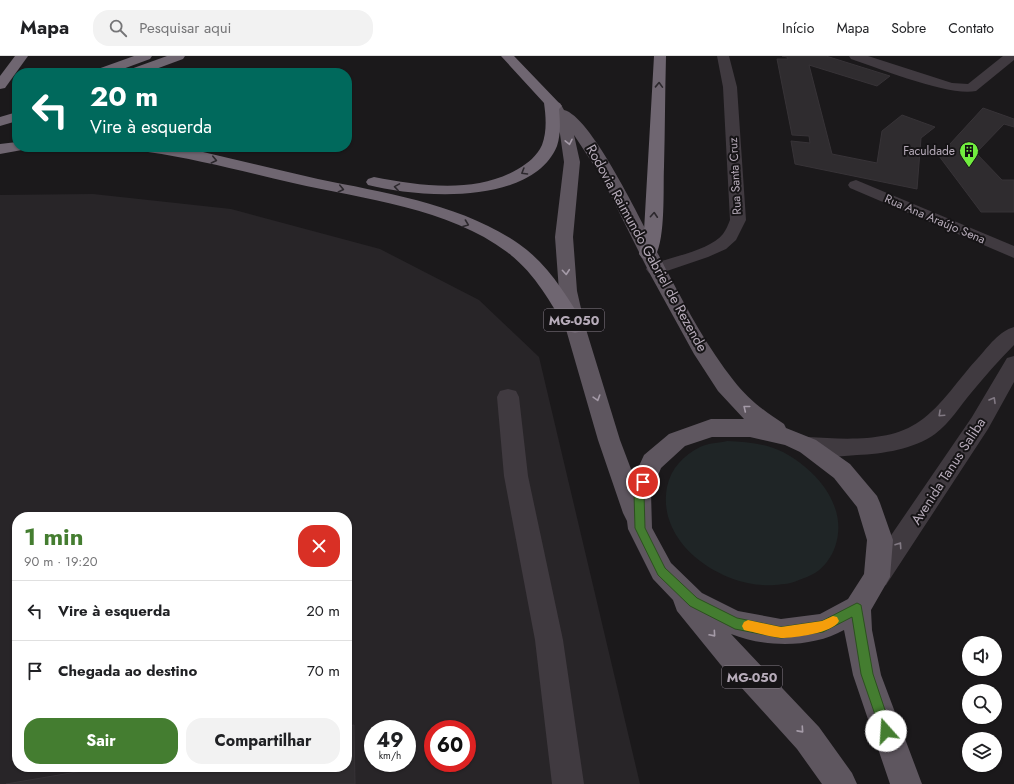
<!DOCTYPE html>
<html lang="pt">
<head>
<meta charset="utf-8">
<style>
  body { margin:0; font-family:Jost,sans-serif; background:#f2f2f2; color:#202124; height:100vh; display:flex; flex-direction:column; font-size:15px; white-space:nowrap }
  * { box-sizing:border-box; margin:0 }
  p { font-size:13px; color:#757577 }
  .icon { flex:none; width:22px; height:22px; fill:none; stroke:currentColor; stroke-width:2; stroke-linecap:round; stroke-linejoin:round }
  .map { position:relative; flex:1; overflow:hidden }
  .side { position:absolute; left:12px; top:456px; width:340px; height:260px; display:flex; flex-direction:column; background:#fff; border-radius:16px; box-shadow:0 1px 3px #0004 }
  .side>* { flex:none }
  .hud { position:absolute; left:12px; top:12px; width:340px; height:84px; border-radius:16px; box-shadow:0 1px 3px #0004; background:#00695c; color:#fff; overflow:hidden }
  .tools { position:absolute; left:962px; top:580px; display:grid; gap:8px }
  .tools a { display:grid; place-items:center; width:40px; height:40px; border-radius:50%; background:#fff; box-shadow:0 1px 3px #0004; font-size:20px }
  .speed { position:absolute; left:364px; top:664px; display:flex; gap:8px; font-size:20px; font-weight:700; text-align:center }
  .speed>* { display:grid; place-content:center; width:52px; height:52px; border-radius:50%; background:#fff; box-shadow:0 1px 3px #0004; line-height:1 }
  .speed small { font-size:10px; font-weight:400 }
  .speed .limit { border:6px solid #d22; background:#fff; color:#111 }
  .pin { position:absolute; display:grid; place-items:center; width:34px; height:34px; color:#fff; margin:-17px; border:2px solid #fff; border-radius:50%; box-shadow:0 1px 4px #0007 }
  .me { position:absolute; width:44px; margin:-22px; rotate:341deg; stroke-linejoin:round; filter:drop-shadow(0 0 3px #0008) }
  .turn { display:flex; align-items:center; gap:14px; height:84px; padding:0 12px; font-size:18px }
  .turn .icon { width:52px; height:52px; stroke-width:2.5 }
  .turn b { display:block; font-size:28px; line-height:34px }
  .round { display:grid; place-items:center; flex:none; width:42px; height:42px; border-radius:16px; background:#f2f2f2 }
  .headline { display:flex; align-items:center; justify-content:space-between; height:68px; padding:0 12px }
  h1 { font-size:24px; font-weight:700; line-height:30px; color:#447d30 }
  .primary-button { display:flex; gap:8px; margin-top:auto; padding:8px 12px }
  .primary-button a { flex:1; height:46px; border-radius:16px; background:#447d30; color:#fff; font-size:16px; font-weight:700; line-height:46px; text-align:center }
  .primary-button a+a { background:#f2f2f2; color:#202124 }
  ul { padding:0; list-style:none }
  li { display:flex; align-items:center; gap:12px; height:60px; padding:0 12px; border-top:1px solid #e0e0e0 }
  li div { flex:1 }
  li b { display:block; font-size:15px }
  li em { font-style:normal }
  header { display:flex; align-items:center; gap:24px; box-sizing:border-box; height:56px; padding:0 20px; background:#fff; border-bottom:1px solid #e0e0e0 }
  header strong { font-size:19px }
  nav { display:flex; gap:22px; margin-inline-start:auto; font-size:14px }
  .search { width:280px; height:36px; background:#f2f2f2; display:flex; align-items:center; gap:10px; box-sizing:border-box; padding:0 14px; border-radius:16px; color:#757577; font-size:15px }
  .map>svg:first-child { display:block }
</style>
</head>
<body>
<header>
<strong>Mapa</strong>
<div class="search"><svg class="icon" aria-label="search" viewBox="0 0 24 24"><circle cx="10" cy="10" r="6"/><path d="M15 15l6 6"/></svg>Pesquisar aqui</div>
<nav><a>Início</a><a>Mapa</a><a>Sobre</a><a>Contato</a></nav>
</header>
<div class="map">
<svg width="1014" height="728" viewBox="0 0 1014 728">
  <rect width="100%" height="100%" fill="#1b191b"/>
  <path fill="#282528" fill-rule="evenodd" d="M 93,138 L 231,153 L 380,193 L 479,244 L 539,301 L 640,728 L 0,728 L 0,139 ZM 17,461 L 347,461 L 347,711 L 17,711 ZM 373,673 L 407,673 L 407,707 L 373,707 ZM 433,673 L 467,673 L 467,707 L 433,707 Z"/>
  <path fill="#1f2526" d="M 727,385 C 746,386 765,387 783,396 C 817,414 849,451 835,491 C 832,500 824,512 815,517 C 810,520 804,522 799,524 C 791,528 784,528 775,529 C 723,533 656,488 667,431 C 671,412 684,399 700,391 C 708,387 719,387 727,385 Z"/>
  <g fill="#2f2c2f" stroke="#373337">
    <path d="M 782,0 L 826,0 L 890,20 L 877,30 L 809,9 L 832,98 L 877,107 L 882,75 L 902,59 L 935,71 L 921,82 L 917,133 L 795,108 L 791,85 L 810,87 L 809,80 L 792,79 L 777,3 L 788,3 L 787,1 Z"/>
    <path d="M 983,52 L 1014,63 L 1014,71 L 1004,68 L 976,97 L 1002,124 L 1014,124 L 1014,156 L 981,156 L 939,100 Z"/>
    <path d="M 354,669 L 355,728 L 6,728 L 106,711 L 347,711 L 347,670 Z"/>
  </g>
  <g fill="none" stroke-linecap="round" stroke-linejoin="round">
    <g fill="#403a40" fill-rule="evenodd">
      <path d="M 717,0 L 729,0 L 737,31 L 746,164 L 736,184 L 726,193 L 708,201 L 661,217 L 655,219 L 649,217 L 646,213 L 649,209 C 668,202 711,194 723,178 C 726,174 728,169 730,164 L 723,31 Z"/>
      <path d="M 849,0 L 868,0 L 952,27 L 968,28 L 1003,0 L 1014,0 L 1014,4 L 976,35 C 950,41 878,12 851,3 Z"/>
      <path d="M 856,124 L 1014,190 L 1014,202 L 850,132 L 848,129 L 850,126 Z"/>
      <path d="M 1014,271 L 1014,289 C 999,304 985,320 971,337 C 960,350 950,367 935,378 C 914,393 883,398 857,399 C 839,401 817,402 800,396 L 797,390 L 800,384 L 808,381 C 843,383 890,387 920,365 C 941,351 960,321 978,302 C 988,291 999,275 1014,271 Z"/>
      <path d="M 1014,300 L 1014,326 L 988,373 L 886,529 L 877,533 L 868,529 L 864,521 L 868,513 L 972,361 L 1007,302 Z"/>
      <path d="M 508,333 L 516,335 L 519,341 L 528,420 L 563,584 L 584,728 L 552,728 L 535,584 L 504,420 L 497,341 L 500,335 Z"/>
    </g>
    <path fill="#5e565f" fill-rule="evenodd" d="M 555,46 L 560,47 L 564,54 C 594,61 652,188 669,219 C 688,255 708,292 734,325 C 748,343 764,355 784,368 L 786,372 L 816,384 L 850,408 L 877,440 L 880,447 L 893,484 L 890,521 L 871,554 L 872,574 L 881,619 L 922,728 L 890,728 L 853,619 L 844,574 C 812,592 766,592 731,578 L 819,671 L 852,717 L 857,728 L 822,728 L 797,693 L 720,608 L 677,555 L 673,544 L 653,523 L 628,473 L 627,465 L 623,457 L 598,384 L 565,270 L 559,235 L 555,181 L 564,106 L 560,78 L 548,50 L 550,47 ZM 574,79 L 601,120 L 650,218 L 694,298 L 718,335 L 744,363 L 711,363 L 669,378 L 644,399 L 634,421 L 620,384 L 585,270 L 577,235 L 573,181 L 580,106 ZM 712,381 L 750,381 L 785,389 L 800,396 L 834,422 L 857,451 L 867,484 L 864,518 L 848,543 L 820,558 L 781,563 L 738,555 L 702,537 L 671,507 L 652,472 L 651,437 L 661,412 L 685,390 Z"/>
    <g fill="#6f6671" fill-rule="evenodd">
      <path d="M 15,0 L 28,0 L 5,32 L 0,33 L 0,20 Z"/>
      <path d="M 134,0 L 152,0 L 150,3 L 112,17 L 93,17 L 95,14 Z"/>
      <path d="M 167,0 L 185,0 L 183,3 L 145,17 L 126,17 L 128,14 Z"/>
      <path d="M 501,0 L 514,0 L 562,50 L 559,53 C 560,65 561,78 557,90 C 532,150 419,142 368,129 L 366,126 L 368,123 L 374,121 C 421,130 475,138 518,113 C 528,107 537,100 542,89 C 547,76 546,61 544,47 Z"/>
      <path d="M 654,0 L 666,0 C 665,37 665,74 664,111 C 663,133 666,185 654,202 L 648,203 L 642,202 L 639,198 L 644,175 Z"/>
      <path d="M 17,56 L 17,65 L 0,70 L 0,61 Z"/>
      <path d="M 17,86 L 17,91 L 25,91 L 22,94 L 0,98 L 0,88 Z"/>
      <path d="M 140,91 L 177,91 L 203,96 C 241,105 279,114 318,123 C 386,137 461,148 519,188 C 548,208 567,240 585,270 L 582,275 L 575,277 L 568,275 C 550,246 535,217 507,196 C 449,152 363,143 293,127 C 245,116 197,103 148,96 L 143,94 Z"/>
    </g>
  </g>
  <defs><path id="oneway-chevron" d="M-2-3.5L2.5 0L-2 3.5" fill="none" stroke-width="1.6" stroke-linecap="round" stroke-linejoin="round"/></defs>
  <g stroke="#2c282d">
    <use href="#oneway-chevron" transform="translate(659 29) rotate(-88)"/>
    <use href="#oneway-chevron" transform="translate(214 104) rotate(13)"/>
    <use href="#oneway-chevron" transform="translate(524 116) rotate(149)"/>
    <use href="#oneway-chevron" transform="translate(397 131) rotate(-171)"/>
    <use href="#oneway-chevron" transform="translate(341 133) rotate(13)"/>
    <use href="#oneway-chevron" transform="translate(654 159) rotate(-86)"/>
    <use href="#oneway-chevron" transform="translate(466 168) rotate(21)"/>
  </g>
  <g stroke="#a59ba8">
    <use href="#oneway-chevron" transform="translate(569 86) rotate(78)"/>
    <use href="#oneway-chevron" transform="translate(566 216) rotate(85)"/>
    <use href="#oneway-chevron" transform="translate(597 342) rotate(73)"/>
    <use href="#oneway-chevron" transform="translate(746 352) rotate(-141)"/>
    <use href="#oneway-chevron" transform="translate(713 578) rotate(49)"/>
    <use href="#oneway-chevron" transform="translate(801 674) rotate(48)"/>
  </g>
  <g stroke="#817983">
    <use href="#oneway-chevron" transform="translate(993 344) rotate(-60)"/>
    <use href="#oneway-chevron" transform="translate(941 358) rotate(137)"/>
    <use href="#oneway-chevron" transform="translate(899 489) rotate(-56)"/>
  </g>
  <path fill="#447d30" stroke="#2c511f" d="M 643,422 L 648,426 L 644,437 L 645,472 L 665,512 L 697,542 L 737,562 L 781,571 L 822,565 L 853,549 L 857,547 L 861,549 L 873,618 L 892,675 L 890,679 L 886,681 L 882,679 L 861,618 L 852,561 L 823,576 L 781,582 L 735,573 L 690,550 L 658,519 L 635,472 L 634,437 L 640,424 Z"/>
  <path fill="#f59e0b" d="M 833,560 L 837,561 L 839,565 C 833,577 794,582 781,582 C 770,581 758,577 748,575 L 744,574 L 742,570 L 744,566 L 748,564 L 781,571 L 822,565 Z"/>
  <defs>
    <symbol id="building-pin" viewBox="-11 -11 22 30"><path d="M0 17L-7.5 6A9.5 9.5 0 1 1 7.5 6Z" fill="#71ed3f" stroke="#161416"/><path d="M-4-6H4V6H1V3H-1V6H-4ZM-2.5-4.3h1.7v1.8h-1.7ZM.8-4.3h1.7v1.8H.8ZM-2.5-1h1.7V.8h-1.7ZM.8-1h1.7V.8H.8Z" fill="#111"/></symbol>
  </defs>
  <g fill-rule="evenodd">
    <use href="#building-pin" x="958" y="84" width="22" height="30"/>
  </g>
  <g text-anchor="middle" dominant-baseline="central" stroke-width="4" stroke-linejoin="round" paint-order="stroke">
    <g font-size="12" fill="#b7acba" stroke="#161416" text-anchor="end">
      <text x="955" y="95">Faculdade</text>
    </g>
    <g font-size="12" fill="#b7acba" stroke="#161416">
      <text transform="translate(735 120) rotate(-93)">Rua Santa Cruz</text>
      <text transform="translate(935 163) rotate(23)">Rua Ana Araújo Sena</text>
    </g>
    <g fill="#161416" stroke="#877e89" stroke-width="1">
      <rect x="544" y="253" width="60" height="22" rx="3"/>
      <rect x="722" y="610" width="60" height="22" rx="3"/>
    </g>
    <g font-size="13" font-weight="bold" fill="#b7acba">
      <text x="574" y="264">MG-050</text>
      <text x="752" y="621">MG-050</text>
    </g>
    <g font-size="14" fill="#b7acba" stroke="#161416">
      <text transform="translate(647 192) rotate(61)">Rodovia Raimundo Gabriel de Rezende</text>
      <text transform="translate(948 415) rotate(-57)">Avenida Tanus Saliba</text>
    </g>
  </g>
</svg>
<div class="tools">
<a><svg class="icon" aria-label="sound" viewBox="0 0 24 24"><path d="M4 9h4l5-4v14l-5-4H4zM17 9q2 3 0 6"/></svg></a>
<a><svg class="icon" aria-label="search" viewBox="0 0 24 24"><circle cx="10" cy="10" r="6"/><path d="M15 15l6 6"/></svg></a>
<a><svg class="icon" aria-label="layers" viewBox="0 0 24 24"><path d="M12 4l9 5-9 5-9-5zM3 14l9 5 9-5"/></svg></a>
</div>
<div class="speed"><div>49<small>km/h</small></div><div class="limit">60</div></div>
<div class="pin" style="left:643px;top:426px;background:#d93025"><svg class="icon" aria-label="arrive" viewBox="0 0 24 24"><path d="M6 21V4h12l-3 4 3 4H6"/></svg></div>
<svg class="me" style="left:886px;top:675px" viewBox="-20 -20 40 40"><circle r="19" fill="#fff"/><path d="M0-13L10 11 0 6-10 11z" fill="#447d30"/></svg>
<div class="hud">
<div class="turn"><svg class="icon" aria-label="left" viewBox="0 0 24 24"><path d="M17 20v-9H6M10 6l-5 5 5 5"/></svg><div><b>20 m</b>Vire à esquerda</div></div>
</div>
<section class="side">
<div class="headline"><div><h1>1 min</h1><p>90 m · 19:20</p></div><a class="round" style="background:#d93025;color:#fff"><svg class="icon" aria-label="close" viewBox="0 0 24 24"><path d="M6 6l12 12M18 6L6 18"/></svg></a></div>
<ul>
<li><svg class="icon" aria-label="left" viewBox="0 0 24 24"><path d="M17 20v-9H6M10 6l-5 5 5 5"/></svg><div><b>Vire à esquerda</b></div><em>20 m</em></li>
<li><svg class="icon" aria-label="arrive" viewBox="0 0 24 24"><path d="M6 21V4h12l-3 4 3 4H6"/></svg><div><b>Chegada ao destino</b></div><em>70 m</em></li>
</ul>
<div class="primary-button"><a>Sair</a><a>Compartilhar</a></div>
</section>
</div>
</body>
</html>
